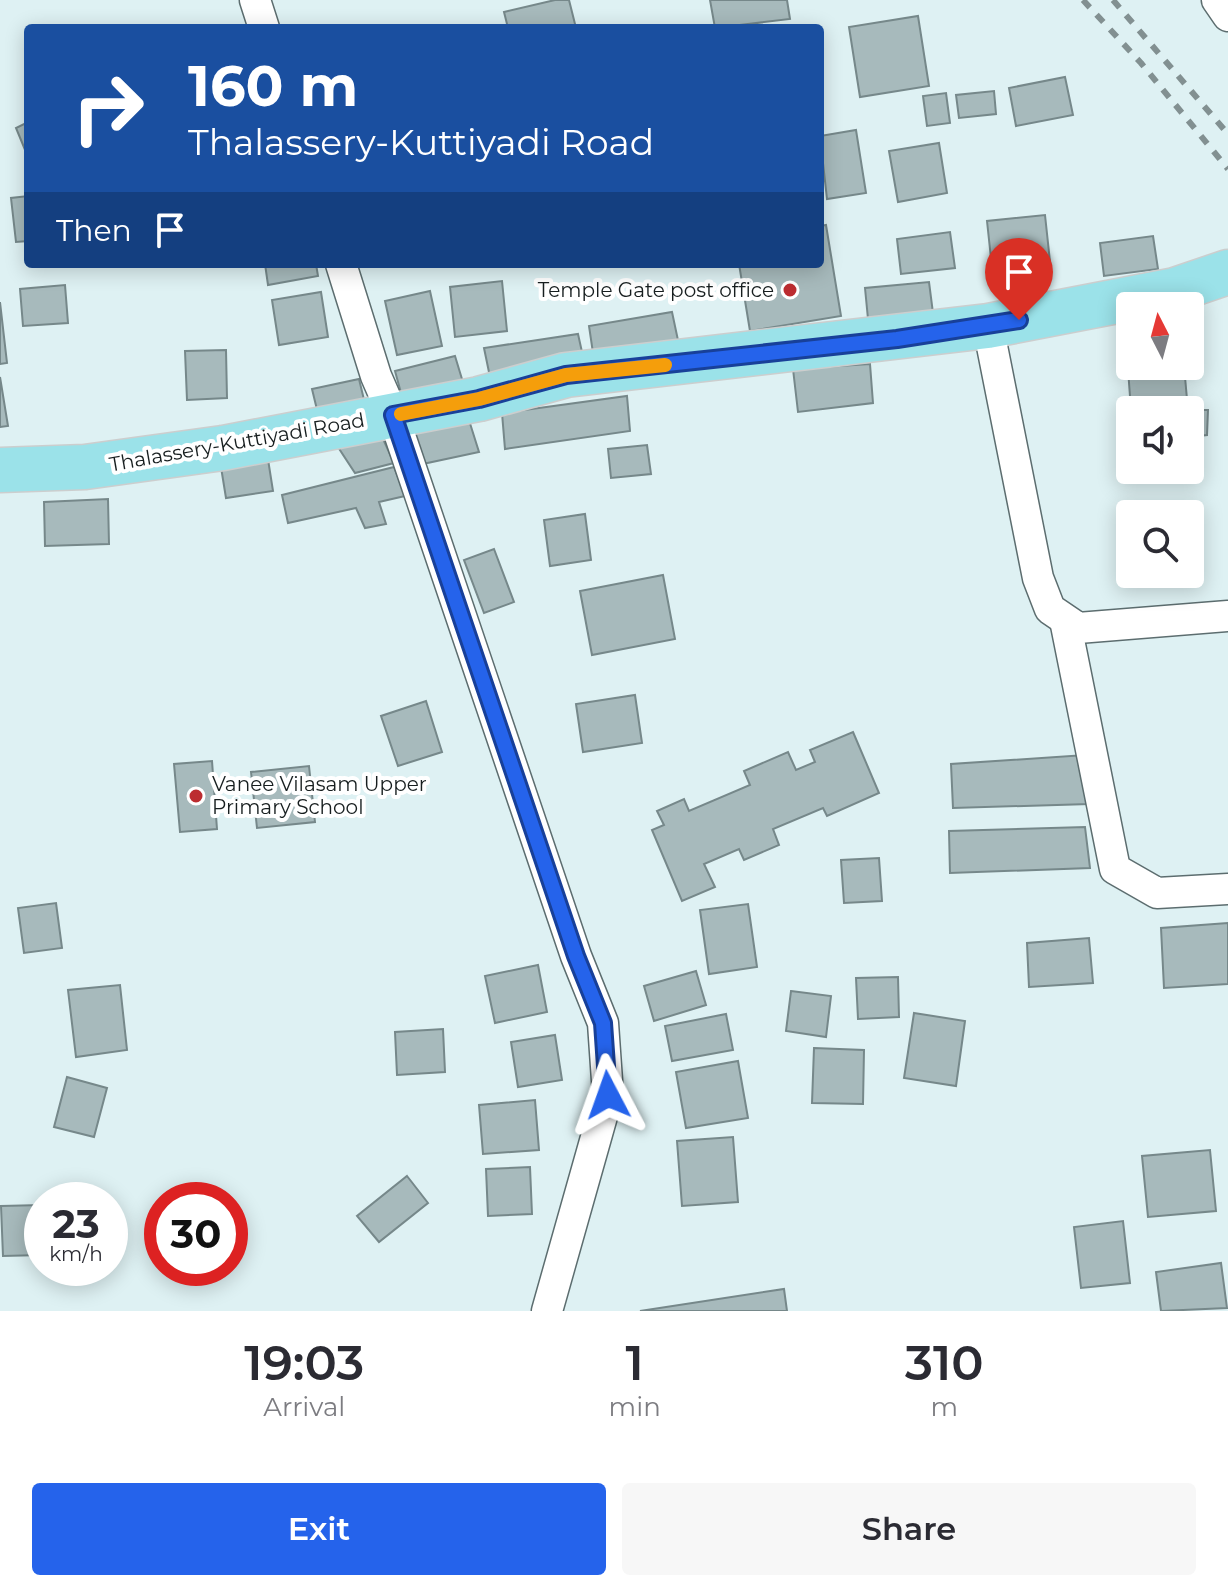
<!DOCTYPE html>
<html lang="en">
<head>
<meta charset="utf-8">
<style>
  body { margin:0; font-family:Montserrat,sans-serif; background:#f7f7f7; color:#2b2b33; height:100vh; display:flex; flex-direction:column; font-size:30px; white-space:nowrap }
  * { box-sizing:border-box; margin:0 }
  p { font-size:26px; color:#7c7c81 }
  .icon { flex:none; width:44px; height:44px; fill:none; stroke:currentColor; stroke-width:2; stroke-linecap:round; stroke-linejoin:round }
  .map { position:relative; height:1311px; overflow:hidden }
  .details { display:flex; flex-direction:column; background:#fff; flex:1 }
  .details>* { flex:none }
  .guide { position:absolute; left:24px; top:24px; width:800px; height:244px; border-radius:8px; box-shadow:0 4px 20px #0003; background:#1a4fa0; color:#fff; overflow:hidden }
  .needle { width:52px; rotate:354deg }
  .buttons { position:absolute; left:1116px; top:292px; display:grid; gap:16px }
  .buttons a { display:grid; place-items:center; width:88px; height:88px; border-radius:8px; background:#fff; box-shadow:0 4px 20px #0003; font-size:40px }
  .speed { position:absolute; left:24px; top:1182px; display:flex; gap:16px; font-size:40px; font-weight:700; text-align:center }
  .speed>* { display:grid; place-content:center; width:104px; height:104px; border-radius:50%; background:#fff; box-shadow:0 4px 20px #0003; line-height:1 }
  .speed small { font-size:20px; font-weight:400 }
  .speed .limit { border:12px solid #d22; background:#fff; color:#111 }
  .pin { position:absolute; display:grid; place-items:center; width:68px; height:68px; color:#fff; margin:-82px -34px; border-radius:50% 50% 50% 0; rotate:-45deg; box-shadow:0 0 8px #0007 }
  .pin .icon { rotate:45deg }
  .me { position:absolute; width:88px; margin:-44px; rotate:356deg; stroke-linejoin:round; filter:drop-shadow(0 0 6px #0008) }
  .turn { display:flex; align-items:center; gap:28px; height:168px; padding:0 32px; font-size:36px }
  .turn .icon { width:104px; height:104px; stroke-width:2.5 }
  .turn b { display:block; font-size:56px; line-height:68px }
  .then { display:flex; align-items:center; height:76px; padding:0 32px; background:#0003; gap:16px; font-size:30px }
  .eta { display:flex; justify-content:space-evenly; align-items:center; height:136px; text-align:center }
  .eta b { font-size:48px; font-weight:600; line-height:56px }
  .cta { display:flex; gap:16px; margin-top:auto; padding:16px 32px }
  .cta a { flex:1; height:92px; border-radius:8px; background:#2563eb; color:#fff; font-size:32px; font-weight:600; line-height:92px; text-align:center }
  .cta a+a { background:#f7f7f7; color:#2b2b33 }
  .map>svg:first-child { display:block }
</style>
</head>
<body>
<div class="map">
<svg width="1228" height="1311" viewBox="0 0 1228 1311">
  <rect width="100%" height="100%" fill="#def1f3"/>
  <g fill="#a7babc" stroke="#76888a" stroke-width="2">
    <path d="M 555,0 L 569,0 L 576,28 L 508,28 L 504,12 Z"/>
    <path d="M 710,0 L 787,0 L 790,19 L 715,28 Z"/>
    <path d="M 918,16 L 929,86 L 860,97 L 849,27 Z"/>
    <path d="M 1065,77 L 1073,115 L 1016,126 L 1009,88 Z"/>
    <path d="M 994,91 L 996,114 L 959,118 L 956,95 Z"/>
    <path d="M 946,93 L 950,123 L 927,126 L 923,96 Z"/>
    <path d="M 28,122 L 28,157 L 16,128 Z"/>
    <path d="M 856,130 L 866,193 L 827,199 L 820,136 Z"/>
    <path d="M 939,143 L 947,193 L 898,202 L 889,151 Z"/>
    <path d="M 28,196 L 28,241 L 16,242 L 11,198 Z"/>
    <path d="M 1045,215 L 1051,271 L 993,277 L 987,221 Z"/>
    <path d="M 826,225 L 841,316 L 750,331 L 739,264 L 820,264 L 820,226 Z"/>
    <path d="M 950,232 L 955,268 L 901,274 L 897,239 Z"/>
    <path d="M 1153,236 L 1158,269 L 1104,276 L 1100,243 Z"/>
    <path d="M 265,264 L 316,264 L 318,276 L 268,285 Z"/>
    <path d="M 502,281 L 507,331 L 455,337 L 450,287 Z"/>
    <path d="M 929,282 L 933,313 L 868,319 L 865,288 Z"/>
    <path d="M 65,285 L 68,323 L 23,326 L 20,289 Z"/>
    <path d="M 430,291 L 442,346 L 397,355 L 385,301 Z"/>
    <path d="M 321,292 L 328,337 L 279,345 L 272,300 Z"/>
    <path d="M 0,302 L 7,363 L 0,364 Z"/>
    <path d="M 672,312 L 679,345 L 593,353 L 589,326 Z"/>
    <path d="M 578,334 L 584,361 L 490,377 L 484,348 Z"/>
    <path d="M 226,350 L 227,398 L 187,400 L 185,351 Z"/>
    <path d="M 455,356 L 465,389 L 404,404 L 395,371 Z"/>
    <path d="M 870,364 L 873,403 L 798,412 L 793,369 Z"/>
    <path d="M 1152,366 L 1184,366 L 1188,410 L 1208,410 L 1207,435 L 1190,437 L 1190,410 L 1131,410 L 1128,369 Z"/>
    <path d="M 0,377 L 8,426 L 0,427 Z"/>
    <path d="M 359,379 L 366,408 L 319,418 L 312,389 Z"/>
    <path d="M 627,396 L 630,431 L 505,449 L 502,413 Z"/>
    <path d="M 468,417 L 479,452 L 418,465 L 409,430 Z"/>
    <path d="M 379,430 L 394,463 L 355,473 L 336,444 Z"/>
    <path d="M 647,445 L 651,474 L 611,478 L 608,449 Z"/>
    <path d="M 267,453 L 273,491 L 226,498 L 220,461 Z"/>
    <path d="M 394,467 L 405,496 L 379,502 L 386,524 L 365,528 L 356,508 L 288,523 L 282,495 Z"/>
    <path d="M 108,499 L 109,544 L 45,546 L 44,502 Z"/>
    <path d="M 585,514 L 591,560 L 550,566 L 544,520 Z"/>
    <path d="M 494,549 L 514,602 L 484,613 L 464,560 Z"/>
    <path d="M 663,575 L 675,639 L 592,655 L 580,591 Z"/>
    <path d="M 635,695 L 642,743 L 583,752 L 576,704 Z"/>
    <path d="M 426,701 L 442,752 L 398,766 L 381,716 Z"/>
    <path d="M 853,732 L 879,793 L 827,816 L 823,808 L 773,829 L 779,845 L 744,860 L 739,849 L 704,864 L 715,887 L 682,901 L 652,830 L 664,825 L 657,811 L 684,799 L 689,811 L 750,785 L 744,771 L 788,752 L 796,770 L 815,762 L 810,750 Z"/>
    <path d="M 1085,755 L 1089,804 L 953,808 L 951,764 Z"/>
    <path d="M 212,761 L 217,829 L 180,832 L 174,764 Z"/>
    <path d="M 309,766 L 315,822 L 257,828 L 251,772 Z"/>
    <path d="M 1085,827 L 1090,868 L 950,873 L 949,831 Z"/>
    <path d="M 879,858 L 882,901 L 844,903 L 841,860 Z"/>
    <path d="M 56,903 L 62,948 L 24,953 L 18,908 Z"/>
    <path d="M 748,904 L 757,967 L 709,974 L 700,910 Z"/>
    <path d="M 1228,923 L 1228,984 L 1164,988 L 1161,928 Z"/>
    <path d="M 1089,938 L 1093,983 L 1029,987 L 1027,943 Z"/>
    <path d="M 538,965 L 547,1012 L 495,1023 L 485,976 Z"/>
    <path d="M 696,971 L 706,1005 L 654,1021 L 644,986 Z"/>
    <path d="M 898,977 L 899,1017 L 858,1019 L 856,978 Z"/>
    <path d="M 120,985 L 127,1050 L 76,1057 L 68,990 Z"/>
    <path d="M 791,991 L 831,996 L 826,1037 L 786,1031 Z"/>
    <path d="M 914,1013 L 965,1021 L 956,1086 L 904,1078 Z"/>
    <path d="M 726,1014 L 733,1050 L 672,1061 L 665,1026 Z"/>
    <path d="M 443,1029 L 445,1072 L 397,1075 L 395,1032 Z"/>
    <path d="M 555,1035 L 562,1080 L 518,1087 L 511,1042 Z"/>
    <path d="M 814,1048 L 864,1050 L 863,1104 L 812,1103 Z"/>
    <path d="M 738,1061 L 748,1118 L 686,1128 L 676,1072 Z"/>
    <path d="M 67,1077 L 107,1088 L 94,1137 L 54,1127 Z"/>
    <path d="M 535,1100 L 539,1150 L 483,1154 L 479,1105 Z"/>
    <path d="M 733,1137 L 738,1202 L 682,1206 L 677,1141 Z"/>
    <path d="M 1210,1150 L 1216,1211 L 1148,1217 L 1142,1156 Z"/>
    <path d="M 530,1167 L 532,1214 L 488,1216 L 486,1169 Z"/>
    <path d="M 407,1176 L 428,1203 L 379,1242 L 357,1216 Z"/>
    <path d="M 42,1205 L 42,1255 L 3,1256 L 1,1206 Z"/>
    <path d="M 1123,1221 L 1130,1283 L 1081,1288 L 1074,1227 Z"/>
    <path d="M 1221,1263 L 1227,1308 L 1161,1311 L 1156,1272 Z"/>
    <path d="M 784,1289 L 787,1311 L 640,1311 Z"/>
  </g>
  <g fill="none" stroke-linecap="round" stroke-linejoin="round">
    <defs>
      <g id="street">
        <path d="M 255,0 L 264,28"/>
        <path d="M 1217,0 L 1228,16"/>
        <path d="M 341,264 L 376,376 L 393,415 L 576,956 L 603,1023 L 608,1095 L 547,1311"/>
        <path d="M 988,326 L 1038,578 L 1050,609 L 1078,628 L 1228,616"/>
        <path d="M 1065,620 L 1115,869 L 1157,893 L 1228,889"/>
      </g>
      <path id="primary" d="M 0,470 L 85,467 L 223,448 L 479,399 L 566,375 L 988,326 L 1175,290 L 1228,272"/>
    </defs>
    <use href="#street" stroke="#5c6d6f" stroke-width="33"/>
    <use href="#primary" stroke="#cccece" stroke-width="47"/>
    <use href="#street" stroke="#fff" stroke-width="30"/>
    <use href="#primary" stroke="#9be2e9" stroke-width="44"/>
    <g stroke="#829091" stroke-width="6" stroke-dasharray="10 10" stroke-linecap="butt">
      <path d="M 1083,0 L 1141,63 L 1228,169"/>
      <path d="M 1113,0 L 1228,134"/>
    </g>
  </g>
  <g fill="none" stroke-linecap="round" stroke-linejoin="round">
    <defs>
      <path id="route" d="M 608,1095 L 603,1023 L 576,956 L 393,415 L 479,399 L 566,375 L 897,339 L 1019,320"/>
    </defs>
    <use href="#route" stroke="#184099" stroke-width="20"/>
    <use href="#route" stroke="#2563eb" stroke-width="14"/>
    <path stroke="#f59e0b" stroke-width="14" d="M 401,414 L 479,399 L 566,375 L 665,365"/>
  </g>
  <g fill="#bc2c30" stroke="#fff" stroke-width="3">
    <circle cx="790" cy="290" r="8"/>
    <circle cx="196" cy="796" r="8"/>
  </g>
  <g text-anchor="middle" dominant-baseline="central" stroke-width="8" stroke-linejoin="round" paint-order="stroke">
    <g font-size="20" fill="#171e1f" stroke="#fff" text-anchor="end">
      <text x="774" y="290">Temple Gate post office</text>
      <text x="212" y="784" text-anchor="start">Vanee Vilasam Upper<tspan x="212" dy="23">Primary School</tspan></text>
    </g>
    <g font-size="20" fill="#171e1f" stroke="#fff">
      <text transform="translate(237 442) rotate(-10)">Thalassery-Kuttiyadi Road</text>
    </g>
  </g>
</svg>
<div class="buttons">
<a><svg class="needle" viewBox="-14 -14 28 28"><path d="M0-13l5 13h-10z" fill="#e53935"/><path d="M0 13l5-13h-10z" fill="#7c7c81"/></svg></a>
<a><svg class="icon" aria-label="sound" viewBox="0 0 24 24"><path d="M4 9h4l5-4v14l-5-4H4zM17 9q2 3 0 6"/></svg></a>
<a><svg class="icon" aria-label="search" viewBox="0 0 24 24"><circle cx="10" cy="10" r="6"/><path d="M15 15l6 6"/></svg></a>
</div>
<div class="speed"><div>23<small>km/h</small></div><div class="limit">30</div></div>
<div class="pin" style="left:1019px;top:320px;background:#d93025"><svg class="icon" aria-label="arrive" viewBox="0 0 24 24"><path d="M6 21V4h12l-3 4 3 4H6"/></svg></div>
<svg class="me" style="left:608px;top:1095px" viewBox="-20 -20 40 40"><path d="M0-17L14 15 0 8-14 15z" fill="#2563eb" stroke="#fff" stroke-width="4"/></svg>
<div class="guide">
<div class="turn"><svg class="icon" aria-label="right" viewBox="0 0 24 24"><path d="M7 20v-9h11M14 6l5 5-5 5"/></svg><div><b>160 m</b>Thalassery-Kuttiyadi Road</div></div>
<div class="then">Then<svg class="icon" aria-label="arrive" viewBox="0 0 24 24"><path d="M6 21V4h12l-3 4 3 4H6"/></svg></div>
</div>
</div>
<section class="details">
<div class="eta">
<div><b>19:03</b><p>Arrival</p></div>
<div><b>1</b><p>min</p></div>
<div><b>310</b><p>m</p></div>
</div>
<div class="cta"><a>Exit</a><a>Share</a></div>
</section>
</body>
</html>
